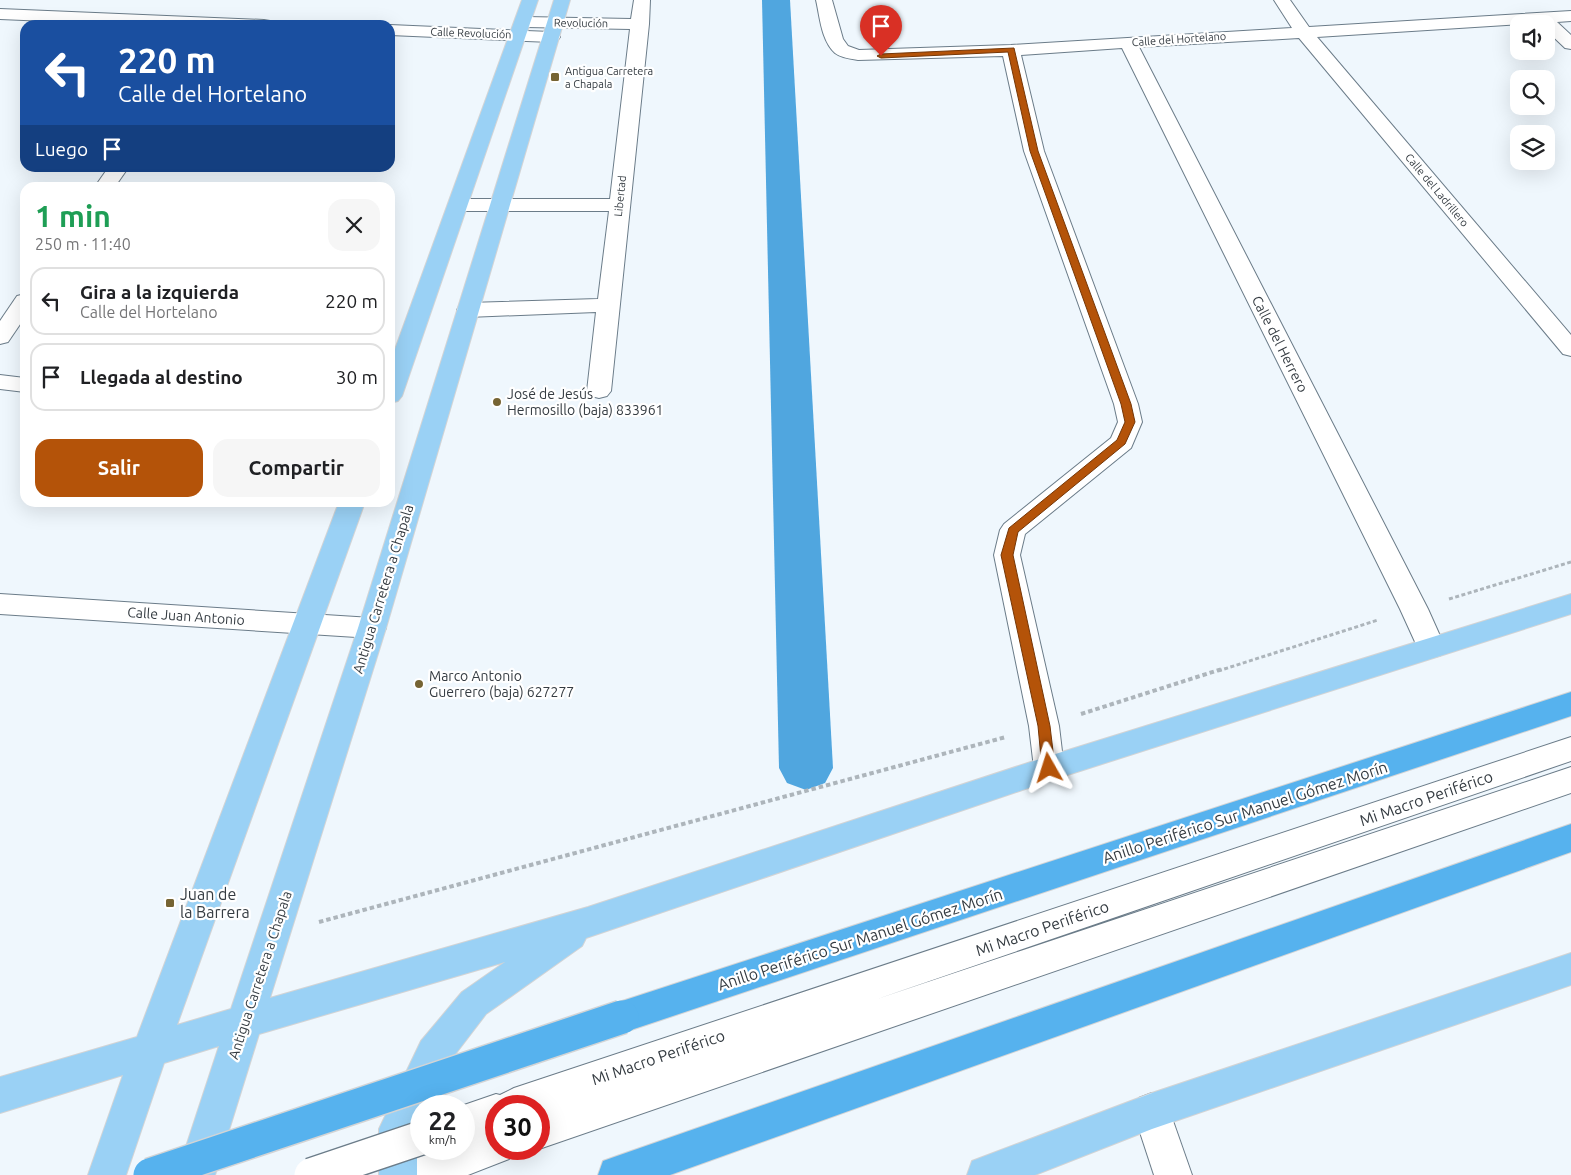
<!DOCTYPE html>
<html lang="es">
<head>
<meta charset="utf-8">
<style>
  body { margin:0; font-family:Ubuntu,sans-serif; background:#f6f6f6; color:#202124; height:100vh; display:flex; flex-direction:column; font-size:19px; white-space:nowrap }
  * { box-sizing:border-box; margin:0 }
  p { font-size:16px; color:#757577 }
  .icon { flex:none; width:28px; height:28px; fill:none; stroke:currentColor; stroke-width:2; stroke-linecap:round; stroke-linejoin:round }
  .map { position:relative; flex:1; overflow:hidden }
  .details { position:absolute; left:20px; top:182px; width:375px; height:325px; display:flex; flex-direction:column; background:#fff; border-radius:15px; box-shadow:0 5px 20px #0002 }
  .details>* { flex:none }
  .top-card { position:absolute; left:20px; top:20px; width:375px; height:152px; border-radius:15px; box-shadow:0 5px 20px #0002; background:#1a4fa0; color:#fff; overflow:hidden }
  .tools { position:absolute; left:1510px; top:15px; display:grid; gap:10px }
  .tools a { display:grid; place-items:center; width:45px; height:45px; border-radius:10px; background:#fff; box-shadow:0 5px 20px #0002; font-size:25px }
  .speed { position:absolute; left:410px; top:1095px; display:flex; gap:10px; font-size:25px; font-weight:700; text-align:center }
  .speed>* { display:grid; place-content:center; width:65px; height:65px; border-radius:50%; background:#fff; box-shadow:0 5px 20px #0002; line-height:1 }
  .speed small { font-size:12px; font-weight:400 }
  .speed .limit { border:8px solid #d22; background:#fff; color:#111 }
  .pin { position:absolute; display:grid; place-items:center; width:42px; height:42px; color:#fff; margin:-51px -21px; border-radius:50% 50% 50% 0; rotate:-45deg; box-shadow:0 0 5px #0007 }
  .pin .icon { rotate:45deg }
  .me { position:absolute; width:55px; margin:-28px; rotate:354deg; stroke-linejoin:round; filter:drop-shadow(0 0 4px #0008) }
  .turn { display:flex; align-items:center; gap:18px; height:105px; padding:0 15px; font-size:22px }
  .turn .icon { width:65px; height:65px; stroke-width:2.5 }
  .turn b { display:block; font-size:35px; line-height:42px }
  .then { display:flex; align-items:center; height:48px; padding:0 15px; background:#0003; gap:10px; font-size:19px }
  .round { display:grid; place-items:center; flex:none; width:52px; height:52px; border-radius:15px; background:#f6f6f6 }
  .headline { display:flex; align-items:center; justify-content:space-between; height:85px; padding:0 15px }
  h1 { font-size:30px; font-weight:600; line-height:38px; color:#1e9e55 }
  .primary-button { display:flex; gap:10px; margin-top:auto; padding:10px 15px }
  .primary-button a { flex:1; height:58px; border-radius:15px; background:#b45309; color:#fff; font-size:20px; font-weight:600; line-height:58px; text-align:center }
  .primary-button a+a { background:#f6f6f6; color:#202124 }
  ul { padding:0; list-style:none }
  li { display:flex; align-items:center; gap:15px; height:68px; margin:0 10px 8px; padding:0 5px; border:2px solid #e0e0e0; border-radius:15px }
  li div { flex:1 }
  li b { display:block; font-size:19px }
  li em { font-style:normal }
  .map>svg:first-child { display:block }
</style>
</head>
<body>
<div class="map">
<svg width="1571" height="1175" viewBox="0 0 1571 1175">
  <rect width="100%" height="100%" fill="#eff7fd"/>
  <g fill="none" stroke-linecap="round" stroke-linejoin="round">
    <path fill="#50a6df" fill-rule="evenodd" d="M 762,0 L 790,0 L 833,768 L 825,783 L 806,790 L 787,783 L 779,768 Z"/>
    <defs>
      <g id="minor">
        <path d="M 634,0 L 650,0 L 649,24 L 611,391 L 607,396 L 599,398 L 591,396 L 587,391 L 596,312 L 468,317 L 460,315 L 457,310 L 460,305 L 468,303 L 598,299 L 609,211 L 458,211 L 451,209 L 448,205 L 451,201 L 458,199 L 610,199 L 630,29 L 526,27 L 520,26 L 518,22 L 520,18 L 526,17 L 631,19 Z"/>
        <path d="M 816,0 L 832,0 L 843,39 L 848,46 L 859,50 L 1011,45 L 1292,28 L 1274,0 L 1290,0 L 1309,27 L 1571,11 L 1571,21 L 1557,22 L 1571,35 L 1571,49 L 1565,48 L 1546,30 L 1546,24 L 1539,23 L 1317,37 L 1571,335 L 1571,356 L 1563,354 L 1299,38 L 1139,47 L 1428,609 L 1445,647 L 1441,655 L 1431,658 L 1421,655 L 1400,609 L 1122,48 L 1021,55 L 1044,151 L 1138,404 L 1142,422 L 1131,448 L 1025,534 L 1020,555 L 1059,726 L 1064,768 L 1060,777 L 1049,780 L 1038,777 L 1034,768 L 1029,726 L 994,555 L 1000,530 L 1004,524 L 1111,438 L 1118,422 L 1114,404 L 1024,151 L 1003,56 L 858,60 C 851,59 840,57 835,53 C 821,40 820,17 816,0 Z"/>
        <path d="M 0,9 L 264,20 L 270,21 L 273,25 L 142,25 L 0,19 Z"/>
        <path d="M 389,25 L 390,25 L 551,32 L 557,33 L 560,37 L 557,41 L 551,42 L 390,35 Z"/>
        <path d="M 108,168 L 128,168 L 114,188 L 94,188 Z"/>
        <path d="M 25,294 L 25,317 L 8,342 L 0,344 L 0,321 L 17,296 Z"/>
        <path d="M 0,375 L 25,378 L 25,392 L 0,389 Z"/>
        <path d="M 0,594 L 372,618 L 382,621 L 386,628 L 382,635 L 372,638 L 0,614 Z"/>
        <path d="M 1571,737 L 1571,761 L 877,999 L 1571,767 L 1571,793 L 539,1149 L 537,1149 L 539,1149 L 539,1106 L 496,1106 L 496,1149 L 514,1149 L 509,1159 L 468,1175 L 395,1175 L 400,1161 L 434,1149 L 464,1149 L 464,1106 L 460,1106 L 464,1105 L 496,1094 L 500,1095 L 514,1088 Z"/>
        <path d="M 1152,1093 L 1165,1098 L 1192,1175 L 1154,1175 L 1133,1111 L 1139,1098 Z"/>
      </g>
      <g id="major">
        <path d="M 522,0 L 538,0 L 402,396 L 398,401 L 390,403 L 390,363 Z"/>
        <path d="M 554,0 L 570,0 L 386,628 L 270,998 L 588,907 L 1049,756 L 1571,594 L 1571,614 L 1052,780 L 586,938 L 582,946 L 486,1014 L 447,1065 L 428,1106 L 421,1106 L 421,1120 L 417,1130 L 417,1175 L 379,1175 L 379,1129 L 421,1041 L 462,992 L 505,962 L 259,1034 L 215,1175 L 177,1174 L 219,1046 L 164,1063 L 126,1175 L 88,1175 L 123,1075 L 0,1113 L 0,1077 L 137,1037 L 339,502 L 365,502 L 177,1025 L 231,1009 L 358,628 Z"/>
        <path d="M 1571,953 L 1571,985 L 1152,1129 L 1035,1175 L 967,1175 L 972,1161 L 1152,1093 Z"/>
      </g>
      <g id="highway">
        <path d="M 1571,692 L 1571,716 L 622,1033 L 609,1029 L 604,1017 L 609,1005 L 622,1001 Z"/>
        <path d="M 1571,824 L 1571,852 L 670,1175 L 598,1175 L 603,1161 L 617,1156 Z"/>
      </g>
    </defs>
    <use href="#minor" stroke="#6b7c89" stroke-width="2"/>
    <use href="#major" stroke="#d3d4d5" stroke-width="2"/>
    <use href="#highway" stroke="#d3d4d5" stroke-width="2"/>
    <g stroke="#adb5bb" stroke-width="3" stroke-dasharray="4 2.5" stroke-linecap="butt">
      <path d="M 1449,599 L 1571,562"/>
      <path d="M 1218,671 L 1378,620"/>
    </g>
    <g stroke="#adb5bb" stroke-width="4" stroke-dasharray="4.5 3" stroke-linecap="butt">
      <path d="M 1081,714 L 1222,669"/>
      <path d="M 319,922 L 1006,737"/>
    </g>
    <use href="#minor" fill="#fff" fill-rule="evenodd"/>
    <use href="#major" fill="#9ad1f5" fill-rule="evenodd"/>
    <use href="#highway" fill="#56b2ee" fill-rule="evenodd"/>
    <defs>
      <path id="minor-bridge" d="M 311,1175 L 421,1138"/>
      <path id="highway-bridge" d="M 150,1175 L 622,1017"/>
    </defs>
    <use href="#minor-bridge" stroke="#6b7c89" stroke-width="36" stroke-linecap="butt"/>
    <use href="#highway-bridge" stroke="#d3d4d5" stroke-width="36" stroke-linecap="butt"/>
    <use href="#minor-bridge" stroke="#fff" stroke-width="33"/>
    <use href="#highway-bridge" stroke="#56b2ee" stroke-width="33"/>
  </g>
  <path fill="#b45309" stroke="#753606" d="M 1014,48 L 1038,151 L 1131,404 L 1135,422 L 1125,444 L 1018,532 L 1013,555 L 1050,726 L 1055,768 L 1053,772 L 1049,773 L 1044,772 L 1042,768 L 1038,726 L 1001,555 L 1009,528 L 1117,440 L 1125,422 L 1121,404 L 1030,151 L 1008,52 L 881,58 L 877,56 L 881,54 Z"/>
  <g fill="#766433" stroke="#fff" stroke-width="2">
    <rect x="550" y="72" width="10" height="10" rx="2.5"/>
    <circle cx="497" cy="402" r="5"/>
    <circle cx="419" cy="684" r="5"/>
    <rect x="165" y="898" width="10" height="10" rx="2.5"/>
  </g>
  <g text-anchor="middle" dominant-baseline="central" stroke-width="4.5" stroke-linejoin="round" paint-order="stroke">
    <g font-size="11" fill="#353c42" stroke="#fff">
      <text transform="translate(581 23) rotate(1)">Revolución</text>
      <text transform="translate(471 33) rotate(2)">Calle Revolución</text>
      <text transform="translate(1179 39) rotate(-4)">Calle del Hortelano</text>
      <text transform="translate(1437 190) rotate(50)">Calle del Ladrillero</text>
      <text transform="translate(620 196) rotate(-84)">Libertad</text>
    </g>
    <g font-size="11" fill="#353c42" stroke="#fff" text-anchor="start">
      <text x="565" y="71">Antigua Carretera<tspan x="565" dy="13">a Chapala</tspan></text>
    </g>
    <g font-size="14" fill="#353c42" stroke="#fff">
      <text transform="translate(1280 344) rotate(63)">Calle del Herrero</text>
      <text transform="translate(383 589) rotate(-73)">Antigua Carretera a Chapala</text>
      <text transform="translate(186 616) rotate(4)">Calle Juan Antonio</text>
      <text transform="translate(260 975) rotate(-72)">Antigua Carretera a Chapala</text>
    </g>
    <g font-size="14" fill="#353c42" stroke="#fff" text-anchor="start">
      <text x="507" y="394">José de Jesús<tspan x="507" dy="16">Hermosillo (baja) 833961</tspan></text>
      <text x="429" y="676">Marco Antonio<tspan x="429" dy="16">Guerrero (baja) 627277</tspan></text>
    </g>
    <g font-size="16" fill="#353c42" stroke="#fff">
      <text transform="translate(1426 798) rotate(-19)">Mi Macro Periférico</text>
      <text transform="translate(1245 812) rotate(-18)">Anillo Periférico Sur Manuel Gómez Morín</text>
      <text transform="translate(1042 928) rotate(-19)">Mi Macro Periférico</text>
      <text transform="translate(860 939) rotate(-18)">Anillo Periférico Sur Manuel Gómez Morín</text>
      <text transform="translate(658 1057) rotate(-19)">Mi Macro Periférico</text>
    </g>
    <g font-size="16" fill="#353c42" stroke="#fff" text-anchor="start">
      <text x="180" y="894">Juan de<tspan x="180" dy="18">la Barrera</tspan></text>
    </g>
  </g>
</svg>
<div class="tools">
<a><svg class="icon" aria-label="sound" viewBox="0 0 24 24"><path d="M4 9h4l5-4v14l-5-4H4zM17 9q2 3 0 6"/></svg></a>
<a><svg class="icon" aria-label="search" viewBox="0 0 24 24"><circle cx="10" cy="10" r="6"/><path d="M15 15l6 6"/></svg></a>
<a><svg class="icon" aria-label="layers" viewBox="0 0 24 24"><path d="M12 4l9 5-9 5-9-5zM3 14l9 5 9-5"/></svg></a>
</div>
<div class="speed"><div>22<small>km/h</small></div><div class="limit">30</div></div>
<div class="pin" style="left:881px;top:56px;background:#d93025"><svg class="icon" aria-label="arrive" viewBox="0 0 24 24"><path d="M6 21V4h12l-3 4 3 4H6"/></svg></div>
<svg class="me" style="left:1049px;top:768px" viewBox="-20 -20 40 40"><path d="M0-17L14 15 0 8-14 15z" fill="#b45309" stroke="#fff" stroke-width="4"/></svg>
<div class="top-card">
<div class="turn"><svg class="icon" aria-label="left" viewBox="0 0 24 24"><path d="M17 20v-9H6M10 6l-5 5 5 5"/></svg><div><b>220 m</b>Calle del Hortelano</div></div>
<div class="then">Luego<svg class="icon" aria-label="arrive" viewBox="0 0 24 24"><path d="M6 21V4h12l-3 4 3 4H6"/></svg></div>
</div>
<section class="details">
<div class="headline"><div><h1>1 min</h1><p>250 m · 11:40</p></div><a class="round"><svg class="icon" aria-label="close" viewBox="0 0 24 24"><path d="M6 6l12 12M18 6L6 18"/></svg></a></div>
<ul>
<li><svg class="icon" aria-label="left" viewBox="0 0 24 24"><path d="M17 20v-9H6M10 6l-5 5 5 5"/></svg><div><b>Gira a la izquierda</b><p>Calle del Hortelano</p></div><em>220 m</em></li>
<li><svg class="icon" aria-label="arrive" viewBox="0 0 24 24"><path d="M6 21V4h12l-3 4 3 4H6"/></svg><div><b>Llegada al destino</b></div><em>30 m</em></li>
</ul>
<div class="primary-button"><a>Salir</a><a>Compartir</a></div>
</section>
</div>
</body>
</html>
